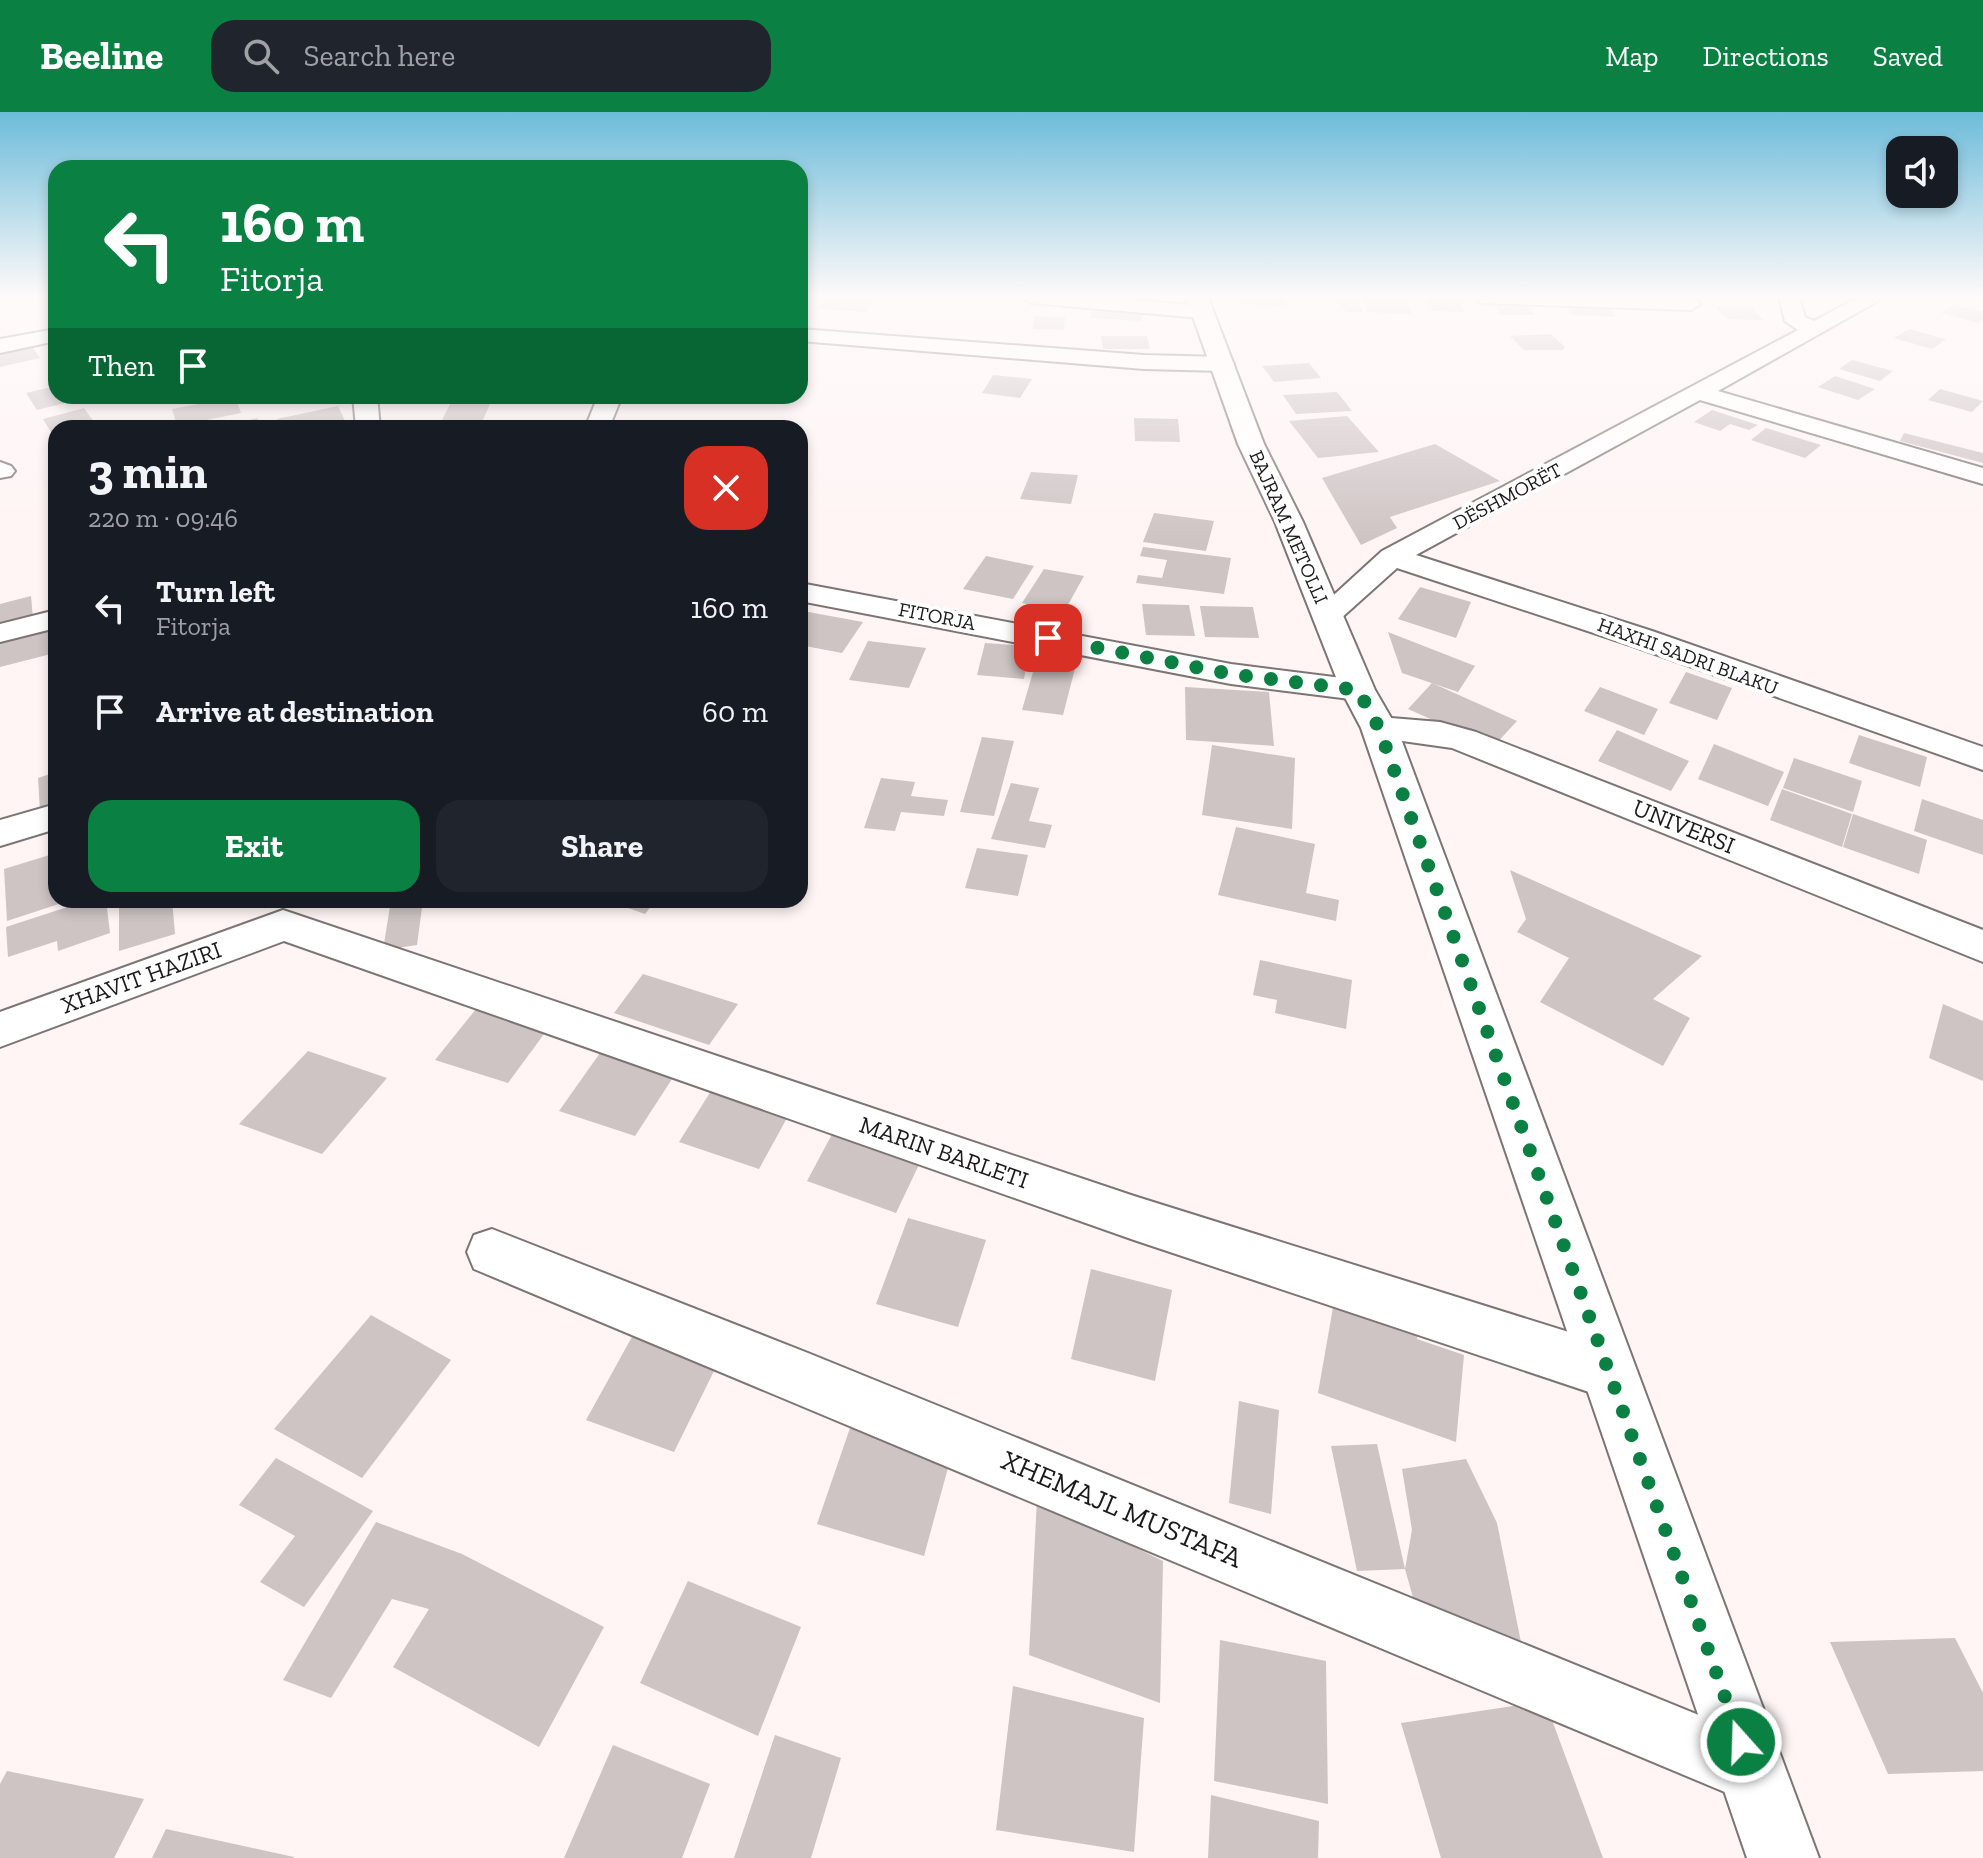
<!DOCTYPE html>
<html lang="en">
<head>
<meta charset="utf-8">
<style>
  body { margin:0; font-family:"Zilla Slab",serif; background:#20242c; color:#f1f3f6; height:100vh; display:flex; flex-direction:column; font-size:30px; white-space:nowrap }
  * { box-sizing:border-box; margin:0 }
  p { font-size:26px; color:#9ea1a6 }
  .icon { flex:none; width:44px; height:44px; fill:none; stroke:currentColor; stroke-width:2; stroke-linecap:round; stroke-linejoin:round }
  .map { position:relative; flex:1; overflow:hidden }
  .sheet { position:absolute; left:48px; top:308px; width:760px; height:488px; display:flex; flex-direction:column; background:#171b24; border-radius:24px; box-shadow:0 4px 12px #0003 }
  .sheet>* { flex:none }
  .guide { position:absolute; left:48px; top:48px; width:760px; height:244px; border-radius:24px; box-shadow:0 4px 12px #0003; background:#0b8043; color:#fff; overflow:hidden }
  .buttons { position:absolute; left:1886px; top:24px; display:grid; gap:16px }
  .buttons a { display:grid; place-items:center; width:72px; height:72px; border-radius:16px; background:#171b24; box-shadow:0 4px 12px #0003; font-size:40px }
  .pin { position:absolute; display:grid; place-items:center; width:68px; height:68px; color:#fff; margin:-34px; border-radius:16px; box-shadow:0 4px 12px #0006 }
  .me { position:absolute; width:88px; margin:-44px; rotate:340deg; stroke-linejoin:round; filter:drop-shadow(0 0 6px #0008) }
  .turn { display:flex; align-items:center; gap:28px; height:168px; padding:0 40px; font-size:36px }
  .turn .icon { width:104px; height:104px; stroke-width:2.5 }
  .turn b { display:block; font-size:56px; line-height:68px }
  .then { display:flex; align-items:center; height:76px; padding:0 40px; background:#0003; gap:16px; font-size:30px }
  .round { display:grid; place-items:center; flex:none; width:84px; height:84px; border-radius:24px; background:#20242c }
  .headline { display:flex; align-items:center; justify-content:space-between; height:136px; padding:0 40px }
  h1 { font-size:48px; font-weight:800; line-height:60px }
  .primary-button { display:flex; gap:16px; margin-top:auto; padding:16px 40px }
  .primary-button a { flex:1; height:92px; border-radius:24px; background:#0b8043; color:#fff; font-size:32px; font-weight:800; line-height:92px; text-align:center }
  .primary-button a+a { background:#20242c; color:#f1f3f6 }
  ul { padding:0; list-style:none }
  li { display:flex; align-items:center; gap:24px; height:104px; padding:0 40px }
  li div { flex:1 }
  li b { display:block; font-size:30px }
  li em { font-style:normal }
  header { display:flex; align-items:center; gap:48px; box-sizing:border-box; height:112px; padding:0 40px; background:#0b8043; color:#fff }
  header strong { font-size:38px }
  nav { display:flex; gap:44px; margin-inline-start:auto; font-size:28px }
  .search { width:560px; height:72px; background:#20242c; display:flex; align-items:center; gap:20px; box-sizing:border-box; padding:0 28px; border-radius:24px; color:#9ea1a6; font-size:30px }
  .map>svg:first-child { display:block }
</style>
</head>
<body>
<header>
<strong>Beeline</strong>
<div class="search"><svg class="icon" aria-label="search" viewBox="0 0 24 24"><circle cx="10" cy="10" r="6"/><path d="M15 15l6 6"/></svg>Search here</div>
<nav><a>Map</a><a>Directions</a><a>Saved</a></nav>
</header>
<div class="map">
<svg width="1983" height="1746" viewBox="0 0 1983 1746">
  <rect width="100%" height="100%" fill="#fef5f4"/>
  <g fill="#cdc4c3">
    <path d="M 825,185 L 874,185 L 867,200 L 818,197 Z"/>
    <path d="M 1239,185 L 1284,185 L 1285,194 L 1240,192 Z"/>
    <path d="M 1335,185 L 1353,185 L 1364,200 L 1346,200 Z"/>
    <path d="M 1362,185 L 1405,186 L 1411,202 L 1367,200 Z"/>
    <path d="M 1425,186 L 1459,187 L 1465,200 L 1431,199 Z"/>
    <path d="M 1490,189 L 1525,189 L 1535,203 L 1501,203 Z"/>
    <path d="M 1565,191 L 1608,193 L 1616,205 L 1572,203 Z"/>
    <path d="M 1094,192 L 1143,195 L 1141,209 L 1090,206 Z"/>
    <path d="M 1956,192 L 1983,199 L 1983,208 L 1979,211 L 1941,201 Z"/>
    <path d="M 1715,195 L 1751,195 L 1764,208 L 1727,207 Z"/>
    <path d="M 1034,204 L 1065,205 L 1064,218 L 1033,217 Z"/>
    <path d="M 1909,217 L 1946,227 L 1932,237 L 1894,226 Z"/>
    <path d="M 1551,222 L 1565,235 L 1563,238 L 1524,238 L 1510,224 Z"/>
    <path d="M 1101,224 L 1147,224 L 1150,237 L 1103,237 Z"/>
    <path d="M 30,231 L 40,246 L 0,255 L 0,238 Z"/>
    <path d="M 1852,248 L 1893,259 L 1880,269 L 1839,257 Z"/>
    <path d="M 1309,251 L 1321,266 L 1274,270 L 1262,254 Z"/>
    <path d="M 993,263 L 1032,267 L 1020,286 L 982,281 Z"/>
    <path d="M 1835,264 L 1875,277 L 1858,288 L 1818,275 Z"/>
    <path d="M 56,274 L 56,284 L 76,284 L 78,288 L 37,298 L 26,281 Z"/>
    <path d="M 1940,277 L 1983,289 L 1972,300 L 1928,288 Z"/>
    <path d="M 1337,280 L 1352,299 L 1296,302 L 1283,283 Z"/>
    <path d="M 235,285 L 241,301 L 177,314 L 172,297 Z"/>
    <path d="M 493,285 L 483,308 L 441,310 L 453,286 Z"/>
    <path d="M 338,294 L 346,311 L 321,316 L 280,316 L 277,307 Z"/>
    <path d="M 84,296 L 97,314 L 56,316 L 54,325 L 43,307 Z"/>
    <path d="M 1712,298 L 1758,313 L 1749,318 L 1730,312 L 1720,319 L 1694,310 Z"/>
    <path d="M 1347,304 L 1379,340 L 1318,346 L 1289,309 Z"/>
    <path d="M 257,306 L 264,315 L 222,316 L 222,315 Z"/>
    <path d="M 1134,306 L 1178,307 L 1180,330 L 1135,329 Z"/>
    <path d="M 1766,316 L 1821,333 L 1805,346 L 1751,328 Z"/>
    <path d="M 1904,321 L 1983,341 L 1983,351 L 1900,329 Z"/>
    <path d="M 1435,332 L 1500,369 L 1390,405 L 1397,416 L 1361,433 L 1322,366 Z"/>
    <path d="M 1031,360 L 1078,363 L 1071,392 L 1020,387 Z"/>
    <path d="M 1154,401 L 1214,409 L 1206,439 L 1143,430 Z"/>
    <path d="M 1143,435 L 1231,446 L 1224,482 L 1136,471 L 1138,463 L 1162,466 L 1167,448 L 1140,444 Z"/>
    <path d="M 986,444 L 1034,454 L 1013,487 L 963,477 Z"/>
    <path d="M 1044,457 L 1084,464 L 1064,500 L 1022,491 Z"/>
    <path d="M 1420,475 L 1471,490 L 1456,526 L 1398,507 Z"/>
    <path d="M 31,484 L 33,507 L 0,515 L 0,492 Z"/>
    <path d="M 1142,492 L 1189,493 L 1195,524 L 1146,523 Z"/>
    <path d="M 1200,494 L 1253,495 L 1259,526 L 1205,525 Z"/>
    <path d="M 803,499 L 863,510 L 842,541 L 800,533 L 800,503 Z"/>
    <path d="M 49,517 L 51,542 L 0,555 L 0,529 Z"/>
    <path d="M 1388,520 L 1475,554 L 1458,580 L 1402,561 Z"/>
    <path d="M 868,529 L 926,536 L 909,576 L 849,568 Z"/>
    <path d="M 985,531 L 1030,534 L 1024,567 L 977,563 Z"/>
    <path d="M 1040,536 L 1079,541 L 1063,603 L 1022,598 Z"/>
    <path d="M 1686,560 L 1732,576 L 1717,608 L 1669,591 Z"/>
    <path d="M 1432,571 L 1517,609 L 1493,635 L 1408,597 Z"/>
    <path d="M 1185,575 L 1269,580 L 1274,634 L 1186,628 Z"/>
    <path d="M 1600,575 L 1658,597 L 1644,623 L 1584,599 Z"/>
    <path d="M 1617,618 L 1689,649 L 1671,679 L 1598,649 Z"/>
    <path d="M 1859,623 L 1927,645 L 1920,675 L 1849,651 Z"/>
    <path d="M 982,625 L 1014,629 L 994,704 L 960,700 Z"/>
    <path d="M 1714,632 L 1784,660 L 1768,694 L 1698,667 Z"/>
    <path d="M 1212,633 L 1295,646 L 1292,717 L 1202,703 Z"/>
    <path d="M 1794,646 L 1862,669 L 1853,700 L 1783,676 Z"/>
    <path d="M 56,660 L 56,694 L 40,699 L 38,666 Z"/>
    <path d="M 881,666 L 915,670 L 911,684 L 948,688 L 944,704 L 901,700 L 895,719 L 864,716 Z"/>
    <path d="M 1011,671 L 1039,676 L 1029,709 L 1052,713 L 1045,736 L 991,727 Z"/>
    <path d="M 1782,677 L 1852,702 L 1842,735 L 1770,708 Z"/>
    <path d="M 1922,687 L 1983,708 L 1983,743 L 1914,719 Z"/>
    <path d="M 1853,702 L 1927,728 L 1919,762 L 1843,735 Z"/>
    <path d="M 1236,715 L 1315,732 L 1306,781 L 1339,788 L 1336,809 L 1218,783 Z"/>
    <path d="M 977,736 L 1028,743 L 1018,784 L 965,776 Z"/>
    <path d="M 56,741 L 56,788 L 68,789 L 7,809 L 4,757 Z"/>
    <path d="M 1510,758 L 1702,844 L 1653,887 L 1690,906 L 1663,954 L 1540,890 L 1569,846 L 1517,820 L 1526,807 Z"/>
    <path d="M 89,788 L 106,788 L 110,821 L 58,839 L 57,829 L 8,845 L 6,815 Z"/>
    <path d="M 119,788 L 172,788 L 175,822 L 119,839 Z"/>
    <path d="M 391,788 L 423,788 L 417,833 L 383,838 Z"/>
    <path d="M 605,788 L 656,788 L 645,802 Z"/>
    <path d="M 1260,848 L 1352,868 L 1346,917 L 1275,901 L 1277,888 L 1253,883 Z"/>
    <path d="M 643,862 L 738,892 L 709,933 L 614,901 Z"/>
    <path d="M 1943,892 L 1983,909 L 1983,969 L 1929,946 Z"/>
    <path d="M 476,897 L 547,918 L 508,971 L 435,948 Z"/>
    <path d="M 308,939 L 387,966 L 322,1042 L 239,1012 Z"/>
    <path d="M 600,941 L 674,964 L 635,1024 L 559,999 Z"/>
    <path d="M 716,971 L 793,995 L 759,1057 L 679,1030 Z"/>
    <path d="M 838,1011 L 925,1040 L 896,1101 L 807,1069 Z"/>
    <path d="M 908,1106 L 986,1128 L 958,1215 L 876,1192 Z"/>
    <path d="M 1091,1157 L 1172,1178 L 1155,1269 L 1071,1247 Z"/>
    <path d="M 1335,1184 L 1419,1212 L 1417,1227 L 1464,1243 L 1456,1330 L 1318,1281 Z"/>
    <path d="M 371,1203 L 451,1248 L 362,1366 L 274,1317 Z"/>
    <path d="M 633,1223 L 715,1257 L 674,1340 L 586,1308 Z"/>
    <path d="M 1239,1289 L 1279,1298 L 1271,1402 L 1229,1391 Z"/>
    <path d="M 851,1313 L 952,1341 L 924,1444 L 817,1412 Z"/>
    <path d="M 1377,1332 L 1405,1457 L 1357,1459 L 1331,1334 Z"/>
    <path d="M 276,1346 L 373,1399 L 304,1495 L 260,1470 L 295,1424 L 239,1393 Z"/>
    <path d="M 1466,1347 L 1497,1411 L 1522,1535 L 1414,1489 L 1405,1457 L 1412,1418 L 1402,1357 Z"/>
    <path d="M 1037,1387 L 1163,1449 L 1160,1591 L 1029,1543 Z"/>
    <path d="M 376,1410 L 462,1442 L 604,1515 L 539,1635 L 393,1555 L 429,1497 L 392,1487 L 331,1586 L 283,1568 Z"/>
    <path d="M 688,1469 L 801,1515 L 758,1624 L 640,1571 Z"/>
    <path d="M 1955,1526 L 1983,1581 L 1983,1659 L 1888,1662 L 1830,1530 Z"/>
    <path d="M 1220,1528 L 1326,1549 L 1328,1692 L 1214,1669 Z"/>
    <path d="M 1013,1574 L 1144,1606 L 1134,1740 L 996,1718 Z"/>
    <path d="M 1545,1589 L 1603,1746 L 1441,1746 L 1401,1611 Z"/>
    <path d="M 775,1623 L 841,1646 L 811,1746 L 734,1746 Z"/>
    <path d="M 613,1633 L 710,1672 L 682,1746 L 564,1746 Z"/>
    <path d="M 7,1659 L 144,1687 L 114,1746 L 0,1746 L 0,1672 Z"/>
    <path d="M 1211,1683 L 1319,1709 L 1318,1746 L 1208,1746 Z"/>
    <path d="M 166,1717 L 294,1745 L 294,1746 L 152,1746 Z"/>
  </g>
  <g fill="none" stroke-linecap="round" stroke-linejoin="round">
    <defs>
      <g id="street">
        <path d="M 1021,185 L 1102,185 L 1201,194 L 1211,200 L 1201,206 L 1031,191 Z"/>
        <path d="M 1472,185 L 1669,185 L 1691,186 L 1701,192 L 1691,198 L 1482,191 Z"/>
        <path d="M 1779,185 L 1799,185 L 1805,205 L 1814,209 L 1859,185 L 1885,185 L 1718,279 L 1983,356 L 1983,372 L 1700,288 L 1416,443 L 1652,519 L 1983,635 L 1983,658 L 1630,533 L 1397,456 L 1339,508 L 1328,511 L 1317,508 L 1313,502 L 1382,439 L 1798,218 L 1785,209 Z"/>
        <path d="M 56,217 L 56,229 L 0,241 L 0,227 Z"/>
        <path d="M 800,217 L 1144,243 L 1223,245 L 1231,247 L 1234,252 L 1231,257 L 1223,259 L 1144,257 L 800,229 Z"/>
        <path d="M 353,284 L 377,284 L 380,316 L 356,316 Z"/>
        <path d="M 598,284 L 622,284 L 609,316 L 585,316 Z"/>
        <path d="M 0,350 L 11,354 L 15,359 L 11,364 L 0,366 Z"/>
        <path d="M 800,471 L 1231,552 L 1358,568 L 1370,571 L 1374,578 L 1370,585 L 1358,588 L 1231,572 L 800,489 Z"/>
        <path d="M 56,498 L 56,516 L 0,530 L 0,512 Z"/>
        <path d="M 1379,605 L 1440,610 L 1476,620 L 1983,818 L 1983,850 L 1452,636 L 1367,624 L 1362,616 L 1367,608 Z"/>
        <path d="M 56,692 L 56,717 L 0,734 L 0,708 Z"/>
        <path d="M 283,798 L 1134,1084 L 1607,1232 L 1626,1240 L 1634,1259 L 1626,1278 L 1607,1286 L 1134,1128 L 284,829 L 0,935 L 0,900 Z"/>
        <path d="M 492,1117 L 808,1241 L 1775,1634 L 1784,1658 L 1775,1682 L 1751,1691 L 474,1157 L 467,1140 L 474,1123 Z"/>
      </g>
      <path id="secondary" d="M 1186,185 L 1208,185 L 1264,332 L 1303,410 L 1375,578 L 1397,616 L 1819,1746 L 1747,1746 L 1361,616 L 1341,578 L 1275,410 L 1238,332 Z"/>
    </defs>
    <use href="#street" stroke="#7d7574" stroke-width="4"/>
    <use href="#secondary" stroke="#7d7574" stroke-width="4"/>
    <use href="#street" fill="#fff" fill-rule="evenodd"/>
    <use href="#secondary" fill="#fff" fill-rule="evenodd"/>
  </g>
  <linearGradient id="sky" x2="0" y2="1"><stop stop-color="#6dbcda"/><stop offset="0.43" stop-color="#fffafa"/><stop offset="1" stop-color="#fffafa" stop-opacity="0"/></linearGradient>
  <rect width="1983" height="430" fill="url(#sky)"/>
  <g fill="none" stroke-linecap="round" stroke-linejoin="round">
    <path stroke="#0b8043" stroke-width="14" stroke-dasharray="0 25.2" d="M 1048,526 L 1231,562 L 1358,578 L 1379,616 L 1741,1630"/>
  </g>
  <g text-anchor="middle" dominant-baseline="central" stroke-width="8" stroke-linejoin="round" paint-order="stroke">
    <g font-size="20" fill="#1c1919" stroke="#fff">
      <text transform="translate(1507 384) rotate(-28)">DËSHMORËT</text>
      <text transform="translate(1289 415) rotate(66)">BAJRAM METOLLI</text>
      <text transform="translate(937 504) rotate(11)">FITORJA</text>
      <text transform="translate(1688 544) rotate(20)">HAXHI SADRI BLAKU</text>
    </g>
    <g font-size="24" fill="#1c1919" stroke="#fff">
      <text transform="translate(1684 714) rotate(22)">UNIVERSI</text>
      <text transform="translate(141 865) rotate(-20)">XHAVIT HAZIRI</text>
      <text transform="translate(944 1040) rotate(19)">MARIN BARLETI</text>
    </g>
    <g font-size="28" fill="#1c1919" stroke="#fff">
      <text transform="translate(1122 1397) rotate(23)">XHEMAJL MUSTAFA</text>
    </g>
  </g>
</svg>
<div class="buttons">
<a><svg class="icon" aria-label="sound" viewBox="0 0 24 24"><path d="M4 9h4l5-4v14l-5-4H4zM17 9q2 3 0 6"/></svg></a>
</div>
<div class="pin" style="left:1048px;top:526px;background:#d93025"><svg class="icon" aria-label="arrive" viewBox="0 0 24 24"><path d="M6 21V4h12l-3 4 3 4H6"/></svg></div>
<svg class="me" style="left:1741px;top:1630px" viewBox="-20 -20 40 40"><circle r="17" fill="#0b8043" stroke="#fff" stroke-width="3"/><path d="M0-11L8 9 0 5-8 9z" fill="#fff"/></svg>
<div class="guide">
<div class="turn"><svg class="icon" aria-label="left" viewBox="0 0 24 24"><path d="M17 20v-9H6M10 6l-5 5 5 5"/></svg><div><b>160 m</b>Fitorja</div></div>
<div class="then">Then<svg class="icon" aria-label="arrive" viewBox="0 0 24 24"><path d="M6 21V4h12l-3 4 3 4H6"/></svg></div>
</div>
<section class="sheet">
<div class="headline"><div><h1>3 min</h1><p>220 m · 09:46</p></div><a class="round" style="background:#d93025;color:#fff"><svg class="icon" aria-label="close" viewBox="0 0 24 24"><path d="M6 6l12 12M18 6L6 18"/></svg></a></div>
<ul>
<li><svg class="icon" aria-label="left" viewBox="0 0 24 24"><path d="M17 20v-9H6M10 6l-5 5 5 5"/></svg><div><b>Turn left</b><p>Fitorja</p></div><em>160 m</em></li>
<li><svg class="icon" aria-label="arrive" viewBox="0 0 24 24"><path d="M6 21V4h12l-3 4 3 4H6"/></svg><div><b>Arrive at destination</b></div><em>60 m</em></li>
</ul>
<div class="primary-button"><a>Exit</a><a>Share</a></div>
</section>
</div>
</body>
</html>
